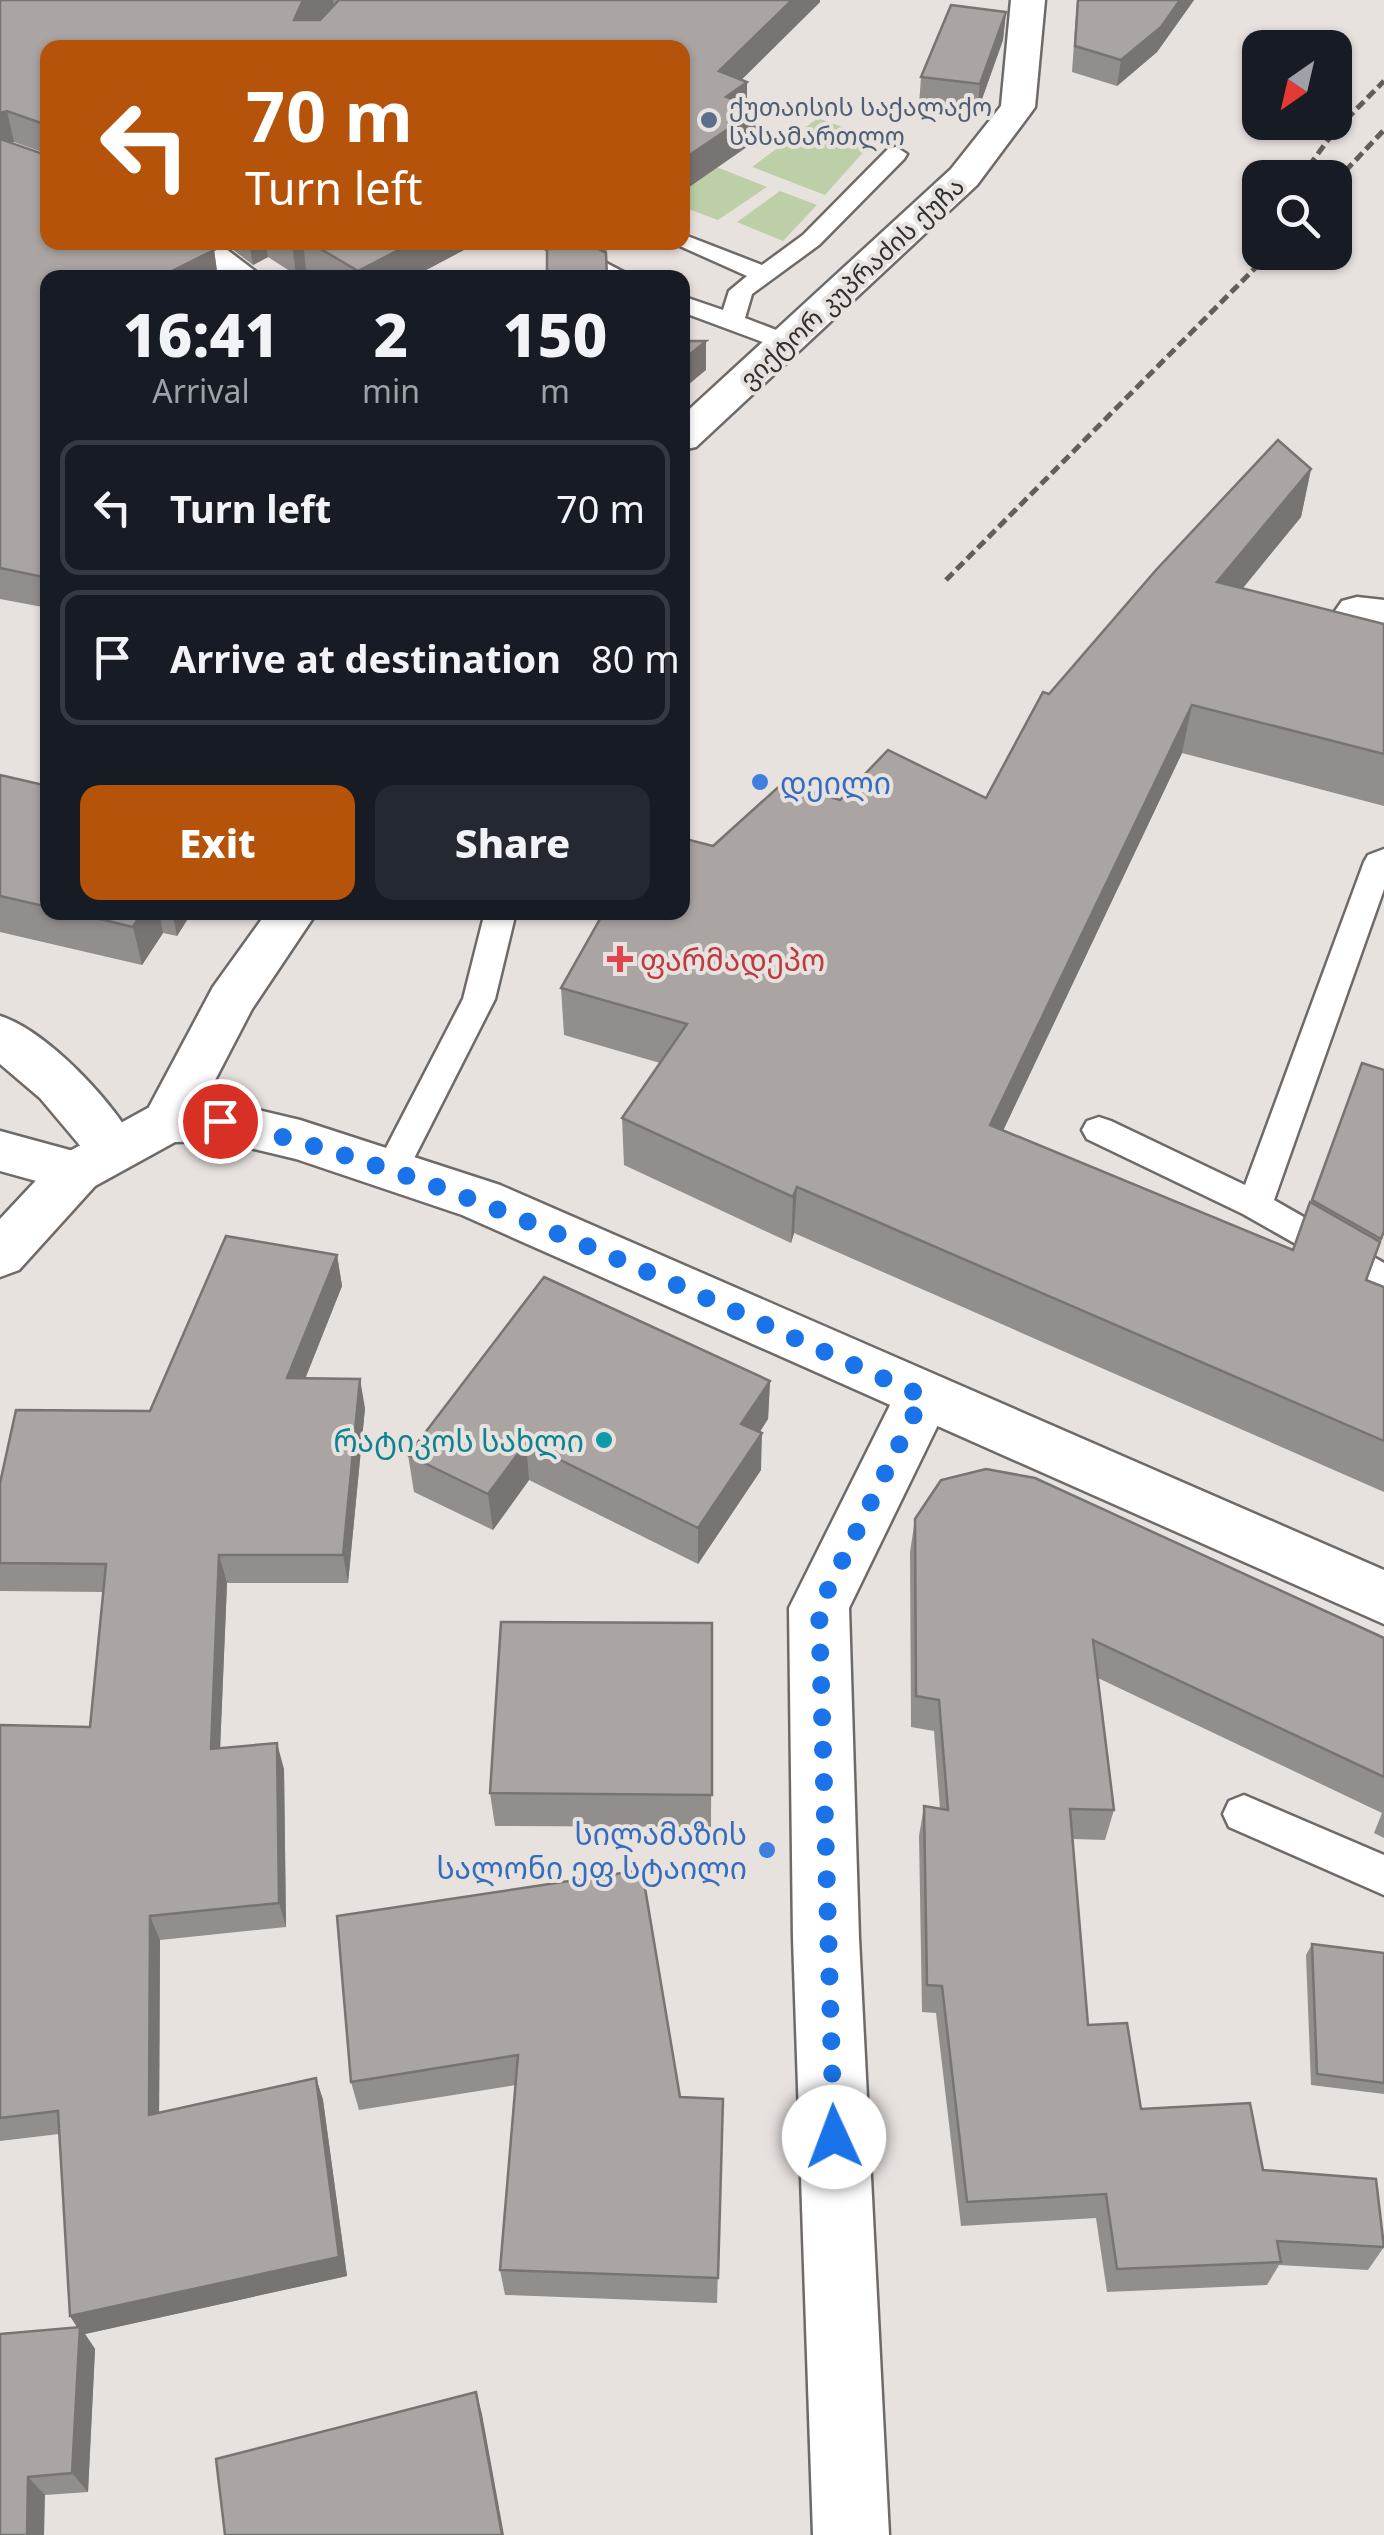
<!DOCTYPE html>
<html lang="en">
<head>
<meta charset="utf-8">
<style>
  body { margin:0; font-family:Georgia,"Noto Sans Georgian",serif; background:#242831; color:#f1f3f6; height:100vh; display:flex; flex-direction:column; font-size:38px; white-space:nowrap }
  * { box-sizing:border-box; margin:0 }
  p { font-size:32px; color:#9ea1a6 }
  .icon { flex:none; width:55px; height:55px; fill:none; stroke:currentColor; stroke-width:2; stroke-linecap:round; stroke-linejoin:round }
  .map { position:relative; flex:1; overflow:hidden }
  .details { position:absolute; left:40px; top:270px; width:650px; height:650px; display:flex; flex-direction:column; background:#171b24; border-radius:20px; box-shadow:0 2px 8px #0004 }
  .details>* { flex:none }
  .guide { position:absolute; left:40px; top:40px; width:650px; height:210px; border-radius:20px; box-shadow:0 2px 8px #0004; background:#b45309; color:#fff; overflow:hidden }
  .needle { width:65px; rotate:214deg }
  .buttons { position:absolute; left:1242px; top:30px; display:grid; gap:20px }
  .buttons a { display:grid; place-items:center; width:110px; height:110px; border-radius:20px; background:#171b24; box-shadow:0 2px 8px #0004; font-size:50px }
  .pin { position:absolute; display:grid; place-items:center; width:85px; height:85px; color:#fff; margin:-42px; border:5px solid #fff; border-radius:50%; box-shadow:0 2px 10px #0007 }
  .me { position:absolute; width:110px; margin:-55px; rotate:358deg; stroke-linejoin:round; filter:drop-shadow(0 0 8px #0008) }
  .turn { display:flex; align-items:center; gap:35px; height:210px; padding:0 40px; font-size:45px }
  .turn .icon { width:130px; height:130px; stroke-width:2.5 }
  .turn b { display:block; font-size:70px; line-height:85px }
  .eta { display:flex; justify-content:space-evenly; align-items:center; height:170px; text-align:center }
  .eta b { font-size:60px; font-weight:800; line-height:70px }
  .cta { display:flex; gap:20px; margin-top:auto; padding:20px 40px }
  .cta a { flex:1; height:115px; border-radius:20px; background:#b45309; color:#fff; font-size:40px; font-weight:800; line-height:115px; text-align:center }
  .cta a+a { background:#242831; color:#f1f3f6 }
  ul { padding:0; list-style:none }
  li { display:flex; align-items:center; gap:30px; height:135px; margin:0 20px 15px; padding:0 20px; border:5px solid #363941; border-radius:20px }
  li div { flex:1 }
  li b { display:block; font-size:38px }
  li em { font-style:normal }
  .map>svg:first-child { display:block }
</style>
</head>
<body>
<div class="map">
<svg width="1384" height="2535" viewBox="0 0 1384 2535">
  <rect width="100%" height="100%" fill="#e8e2df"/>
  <g fill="#bdcfa6">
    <path d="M 818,118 L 875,139 L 825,195 L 752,167 Z"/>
    <path d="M 714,166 L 767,187 L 718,220 L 683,207 L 682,187 Z"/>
    <path d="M 780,191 L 817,205 L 783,241 L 737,222 Z"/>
  </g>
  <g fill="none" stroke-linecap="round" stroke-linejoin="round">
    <defs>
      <g id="service">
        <path d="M 896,147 L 907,154 L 904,159 L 819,245 L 752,294 L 745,318 L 797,338 L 800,343 L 797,348 L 779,348 L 682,312 L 682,296 L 723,310 L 729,291 L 747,276 L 671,242 L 682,242 L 682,234 L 762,265 L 803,235 L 888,149 Z"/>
        <path d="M 534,242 L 566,242 L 635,278 L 603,278 Z"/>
        <path d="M 1384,849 L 1384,889 L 1274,1200 L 1384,1263 L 1384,1294 L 1243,1214 L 1087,1139 L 1082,1130 L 1087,1121 L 1099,1117 L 1111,1121 L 1245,1185 L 1364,862 L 1368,855 Z"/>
        <path d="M 485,912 L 516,912 L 495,999 L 403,1180 L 391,1184 L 379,1180 L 374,1171 L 463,999 Z"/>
        <path d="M 1244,1795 L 1384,1855 L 1384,1895 L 1229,1827 L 1223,1814 L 1229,1801 Z"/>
      </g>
      <g id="minor">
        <path d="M 173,242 L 217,242 L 264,278 L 219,278 Z"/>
        <path d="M 1357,597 L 1384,600 L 1384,628 L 1342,621 L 1335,611 L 1342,601 Z"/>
        <path d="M 0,1016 C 48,1031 116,1105 139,1149 L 132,1163 L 113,1169 L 99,1165 L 103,1172 L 95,1186 L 76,1192 L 0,1171 L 0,1131 L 88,1155 L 40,1098 L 0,1064 Z"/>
        <path d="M 923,1373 L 943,1379 L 952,1396 L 849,1608 L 859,1938 L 889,2535 L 813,2535 L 793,1938 L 789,1608 L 903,1379 Z"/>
      </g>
      <g id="tertiary">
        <path d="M 1011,0 L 1045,0 L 1035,107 L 1030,114 L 977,185 L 696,447 L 682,450 L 682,416 L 951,169 L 1001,106 Z"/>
        <path d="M 267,912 L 317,912 L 252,1009 L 186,1136 L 167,1142 L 148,1136 L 141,1122 L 213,987 Z"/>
      </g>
      <path id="secondary" d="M 220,1101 L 300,1120 L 500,1185 L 1384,1570 L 1384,1624 L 462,1215 L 296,1159 L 220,1141 L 175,1142 L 95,1186 L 19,1270 L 0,1277 L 0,1219 L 57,1158 L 148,1108 L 167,1102 Z"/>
    </defs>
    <use href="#service" stroke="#6f6a67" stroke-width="5"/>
    <use href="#minor" stroke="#6f6a67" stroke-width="5"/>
    <use href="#tertiary" stroke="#6f6a67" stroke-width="5"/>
    <use href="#secondary" stroke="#6f6a67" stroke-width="5"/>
    <use href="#service" fill="#fff" fill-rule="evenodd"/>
    <use href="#minor" fill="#fff" fill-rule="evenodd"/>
    <use href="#tertiary" fill="#fff" fill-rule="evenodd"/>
    <use href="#secondary" fill="#fff" fill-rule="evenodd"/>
    <g stroke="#615e5c" stroke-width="5" stroke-dasharray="10 5" stroke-linecap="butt">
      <path d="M 1300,178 L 1334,132 L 1384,81"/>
      <path d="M 1335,182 L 1384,130"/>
      <path d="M 946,580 L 1271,252"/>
    </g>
  </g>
  <g fill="#928e8b" fill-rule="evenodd">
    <path d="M 0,0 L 820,0 L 820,2 L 742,79 L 747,82 L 747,105 L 757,140 L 682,48 L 48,242 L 214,250 L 218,278 L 48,278 L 48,608 L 0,599 ZM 14,142 L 42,152 L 40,153 L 11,143 Z"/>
    <path d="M 1077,0 L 1194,0 L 1157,52 L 1117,86 L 1072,72 Z"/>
    <path d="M 1006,12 L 1003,40 L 977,113 L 919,105 L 921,77 Z"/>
    <path d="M 223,242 L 479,242 L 411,278 L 319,278 L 306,270 L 296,275 L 268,257 L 253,265 Z"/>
    <path d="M 547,242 L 609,242 L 607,244 L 607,278 Z"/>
    <path d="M 1311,469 L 1301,517 L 1242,588 L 1384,624 L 1384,806 L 1182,753 L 1003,1130 L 1293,1250 L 1362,1063 L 1384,1232 L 1367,1280 L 1384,1287 L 1384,1492 L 794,1233 L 791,1243 L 624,1165 L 622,1118 L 660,1063 L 564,1035 L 561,988 L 713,846 L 840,800 L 986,798 L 1049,694 Z"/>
    <path d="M 0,775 L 48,786 L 48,912 L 192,912 L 177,936 L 163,933 L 142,965 L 0,932 Z"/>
    <path d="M 337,1255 L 342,1286 L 305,1378 L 365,1408 L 348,1583 L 227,1583 L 220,1748 L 284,1769 L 286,1927 L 160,1940 L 159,2112 L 316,2078 L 323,2100 L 347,2276 L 85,2334 L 95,2349 L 88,2492 L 45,2495 L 0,2535 L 77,2327 L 70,2316 L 59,2134 L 0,2141 L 0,1725 L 90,1727 L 103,1592 L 0,1591 L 0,1483 L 150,1411 Z"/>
    <path d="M 770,1381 L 768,1419 L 760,1432 L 761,1470 L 698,1564 L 529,1480 L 493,1530 L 414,1492 L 408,1455 Z"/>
    <path d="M 915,1519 L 1384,1638 L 1384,1838 L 1374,1833 L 1382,1813 L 1098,1678 L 1114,1810 L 1105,1840 L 1073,1839 L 1088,2025 L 1141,2109 L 1263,2170 L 1384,2247 L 1368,2270 L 1279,2265 L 1267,2285 L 1107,2292 L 1096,2218 L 961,2226 L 936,2013 L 922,2012 L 919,1836 L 924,1806 L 940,1809 L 934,1731 L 911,1727 L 910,1552 Z"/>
    <path d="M 712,1623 L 711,1827 L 495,1826 L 490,1793 Z"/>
    <path d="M 337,1916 L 680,2097 L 723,2099 L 717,2303 L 505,2295 L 500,2270 L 516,2085 L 359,2110 L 351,2082 Z"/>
    <path d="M 1312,1944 L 1384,1953 L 1384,2094 L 1311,2085 L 1306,1955 Z"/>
  </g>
  <g fill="#777471">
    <path d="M 303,0 L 333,0 L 335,16 L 310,25 L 294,20 Z"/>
    <path d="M 792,0 L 820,0 L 820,2 L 719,102 L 719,71 Z"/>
    <path d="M 1180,0 L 1194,0 L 1157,52 L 1117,86 L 1121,60 Z"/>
    <path d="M 1006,12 L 1003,40 L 977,113 L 980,84 Z"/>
    <path d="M 747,82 L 747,113 L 726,97 Z"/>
    <path d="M 758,109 L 757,140 L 682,192 L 682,160 Z"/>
    <path d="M 7,111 L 14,142 L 0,146 L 0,113 Z"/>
    <path d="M 249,242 L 265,242 L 268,257 L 253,265 Z"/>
    <path d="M 303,242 L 306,270 L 296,275 L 292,243 Z"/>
    <path d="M 414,242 L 479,242 L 411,278 L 359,278 L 358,271 Z"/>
    <path d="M 214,250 L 218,278 L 158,278 Z"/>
    <path d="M 706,341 L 706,370 L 682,390 L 682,361 Z"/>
    <path d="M 1311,469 L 1301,517 L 1208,631 L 1217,582 Z"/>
    <path d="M 1192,705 L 1182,753 L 984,1171 L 990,1125 Z"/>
    <path d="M 142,912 L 159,912 L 163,933 L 142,965 L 133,927 Z"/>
    <path d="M 172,912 L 192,912 L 177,936 Z"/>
    <path d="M 797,1187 L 794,1233 L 791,1243 L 793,1197 Z"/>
    <path d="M 337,1255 L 342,1286 L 294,1407 L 287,1378 Z"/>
    <path d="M 360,1379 L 365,1408 L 348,1583 L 343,1555 Z"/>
    <path d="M 770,1381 L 768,1419 L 740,1461 L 741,1424 Z"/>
    <path d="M 762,1433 L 761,1470 L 698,1564 L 698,1528 Z"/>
    <path d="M 526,1443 L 529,1480 L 493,1530 L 488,1494 Z"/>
    <path d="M 219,1555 L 227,1583 L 219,1775 L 211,1749 Z"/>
    <path d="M 277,1743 L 284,1769 L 286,1927 L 279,1903 Z"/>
    <path d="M 150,1916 L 160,1940 L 159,2136 L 149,2115 Z"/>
    <path d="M 316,2078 L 323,2100 L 347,2276 L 85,2334 L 95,2349 L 88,2492 L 72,2473 L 79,2330 L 70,2316 Z"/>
    <path d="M 476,2392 L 482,2414 L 504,2535 L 502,2535 Z"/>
    <path d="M 28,2477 L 45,2495 L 44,2535 L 27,2535 Z"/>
  </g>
  <g fill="#aaa5a2" stroke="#777471" stroke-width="2.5">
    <path d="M 0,0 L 303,0 L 294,20 L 320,20 L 339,0 L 792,0 L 719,71 L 747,82 L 726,97 L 758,109 L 682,160 L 682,48 L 48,48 L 48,242 L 204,242 L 214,250 L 158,278 L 48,278 L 48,578 L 0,568 L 0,139 L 40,153 L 45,150 L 44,124 L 7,111 L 0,113 Z"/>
    <path d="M 1078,0 L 1180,0 L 1161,27 L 1121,60 L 1075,46 Z"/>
    <path d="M 951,5 L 1006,12 L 980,84 L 921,77 Z"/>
    <path d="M 309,242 L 414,242 L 358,271 Z"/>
    <path d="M 547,242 L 585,242 L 606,253 L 607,278 L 547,278 Z"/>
    <path d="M 682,341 L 706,341 L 682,361 Z"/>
    <path d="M 1278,440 L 1311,469 L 1217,582 L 1384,624 L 1384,754 L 1192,705 L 990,1125 L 1293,1250 L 1310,1202 L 1380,1242 L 1366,1280 L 1384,1287 L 1384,1441 L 797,1187 L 793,1197 L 622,1118 L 687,1024 L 561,988 L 604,912 L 682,912 L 682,838 L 713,846 L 784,782 L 840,800 L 888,750 L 986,798 L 1043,692 L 1049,694 L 1156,570 Z"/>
    <path d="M 0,775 L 48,786 L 48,907 L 0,896 Z"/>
    <path d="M 71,912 L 142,912 L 133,927 Z"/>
    <path d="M 1362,1063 L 1384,1070 L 1384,1231 L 1381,1239 L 1312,1200 Z"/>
    <path d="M 226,1236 L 337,1255 L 287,1378 L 360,1379 L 343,1555 L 219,1555 L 211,1749 L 277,1743 L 279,1903 L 150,1916 L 149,2115 L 316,2078 L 339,2257 L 70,2316 L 58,2111 L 0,2118 L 0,1725 L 90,1727 L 106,1564 L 0,1563 L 0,1483 L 16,1410 L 150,1411 Z"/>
    <path d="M 544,1277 L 770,1381 L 741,1424 L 762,1433 L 698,1528 L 526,1443 L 488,1494 L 408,1455 Z"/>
    <path d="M 986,1469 L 1035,1478 L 1384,1638 L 1384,1777 L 1093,1640 L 1114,1810 L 1070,1809 L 1088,2025 L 1127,2023 L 1141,2109 L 1250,2103 L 1263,2170 L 1376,2179 L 1384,2247 L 1277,2241 L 1281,2262 L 1117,2269 L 1106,2194 L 967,2202 L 942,1986 L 927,1985 L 924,1806 L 948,1810 L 939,1700 L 916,1696 L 915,1519 L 941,1480 Z"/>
    <path d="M 501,1622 L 712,1623 L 712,1795 L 490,1793 Z"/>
    <path d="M 642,1870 L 680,2097 L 723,2099 L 718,2278 L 500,2270 L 518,2055 L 351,2082 L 337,1916 Z"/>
    <path d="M 1312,1944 L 1384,1953 L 1384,2083 L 1317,2074 Z"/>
    <path d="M 80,2327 L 72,2473 L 28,2477 L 27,2535 L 0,2535 L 0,2334 Z"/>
    <path d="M 476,2392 L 502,2535 L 225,2535 L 216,2459 Z"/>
  </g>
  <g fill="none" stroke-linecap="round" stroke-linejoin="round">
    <path stroke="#1a73e8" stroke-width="18" stroke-dasharray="0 32.4" d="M 220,1121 C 466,1179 693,1294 923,1396 L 819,1608 L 834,2137"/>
  </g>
  <circle fill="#5c6f8a" stroke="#e8e2df" stroke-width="4" cx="709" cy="120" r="10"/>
  <g fill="#3f7fe0" stroke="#e8e2df" stroke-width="4">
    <circle cx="760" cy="782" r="10"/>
    <circle cx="767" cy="1850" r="10"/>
  </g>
  <path fill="#e0444e" stroke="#e8e2df" stroke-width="4" d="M615 944h10v10h10v10h-10v10h-10v-10h-10v-10h10z"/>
  <circle fill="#0f9aa8" stroke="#e8e2df" stroke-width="4" cx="604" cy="1440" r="10"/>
  <g text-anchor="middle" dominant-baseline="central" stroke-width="8" stroke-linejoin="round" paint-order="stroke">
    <g font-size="25" fill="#4e5e75" stroke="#e8e2df" text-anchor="start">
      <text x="729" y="106">ქუთაისის საქალაქო<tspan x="729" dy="29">სასამართლო</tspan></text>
    </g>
    <g font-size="25" fill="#322f2e" stroke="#e8e2df">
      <text transform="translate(851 282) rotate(-43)">ვიქტორ კუპრაძის ქუჩა</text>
    </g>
    <g font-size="30" fill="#366cbe" stroke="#e8e2df" text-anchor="start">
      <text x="780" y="782">დეილი</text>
      <text x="747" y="1833" text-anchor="end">სილამაზის<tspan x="747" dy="34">სალონი ეფ სტაილი</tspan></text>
    </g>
    <g font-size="30" fill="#be3a42" stroke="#e8e2df" text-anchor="start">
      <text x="640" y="959">ფარმადეპო</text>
    </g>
    <g font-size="30" fill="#0d838f" stroke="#e8e2df" text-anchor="end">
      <text x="584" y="1440">რატიკოს სახლი</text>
    </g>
  </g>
</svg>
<div class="buttons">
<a><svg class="needle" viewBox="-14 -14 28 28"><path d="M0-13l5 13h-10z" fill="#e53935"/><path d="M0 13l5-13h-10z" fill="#9ea1a6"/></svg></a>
<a><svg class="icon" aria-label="search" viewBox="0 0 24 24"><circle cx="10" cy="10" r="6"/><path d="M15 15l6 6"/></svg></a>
</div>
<div class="pin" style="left:220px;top:1121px;background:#d93025"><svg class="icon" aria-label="arrive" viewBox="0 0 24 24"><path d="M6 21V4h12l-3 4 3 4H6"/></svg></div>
<svg class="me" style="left:834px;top:2137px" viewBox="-20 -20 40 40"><circle r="19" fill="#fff"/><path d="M0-13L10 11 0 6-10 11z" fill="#1a73e8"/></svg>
<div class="guide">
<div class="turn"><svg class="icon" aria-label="left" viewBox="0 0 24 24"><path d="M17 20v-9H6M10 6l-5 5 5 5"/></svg><div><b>70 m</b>Turn left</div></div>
</div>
<section class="details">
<div class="eta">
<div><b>16:41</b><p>Arrival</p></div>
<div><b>2</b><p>min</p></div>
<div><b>150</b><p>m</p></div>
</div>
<ul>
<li><svg class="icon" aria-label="left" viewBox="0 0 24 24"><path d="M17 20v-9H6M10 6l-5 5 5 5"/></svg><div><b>Turn left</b></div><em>70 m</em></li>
<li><svg class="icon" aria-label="arrive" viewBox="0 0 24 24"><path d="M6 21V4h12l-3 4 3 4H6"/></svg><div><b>Arrive at destination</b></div><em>80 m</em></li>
</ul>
<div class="cta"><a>Exit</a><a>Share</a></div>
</section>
</div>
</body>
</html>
